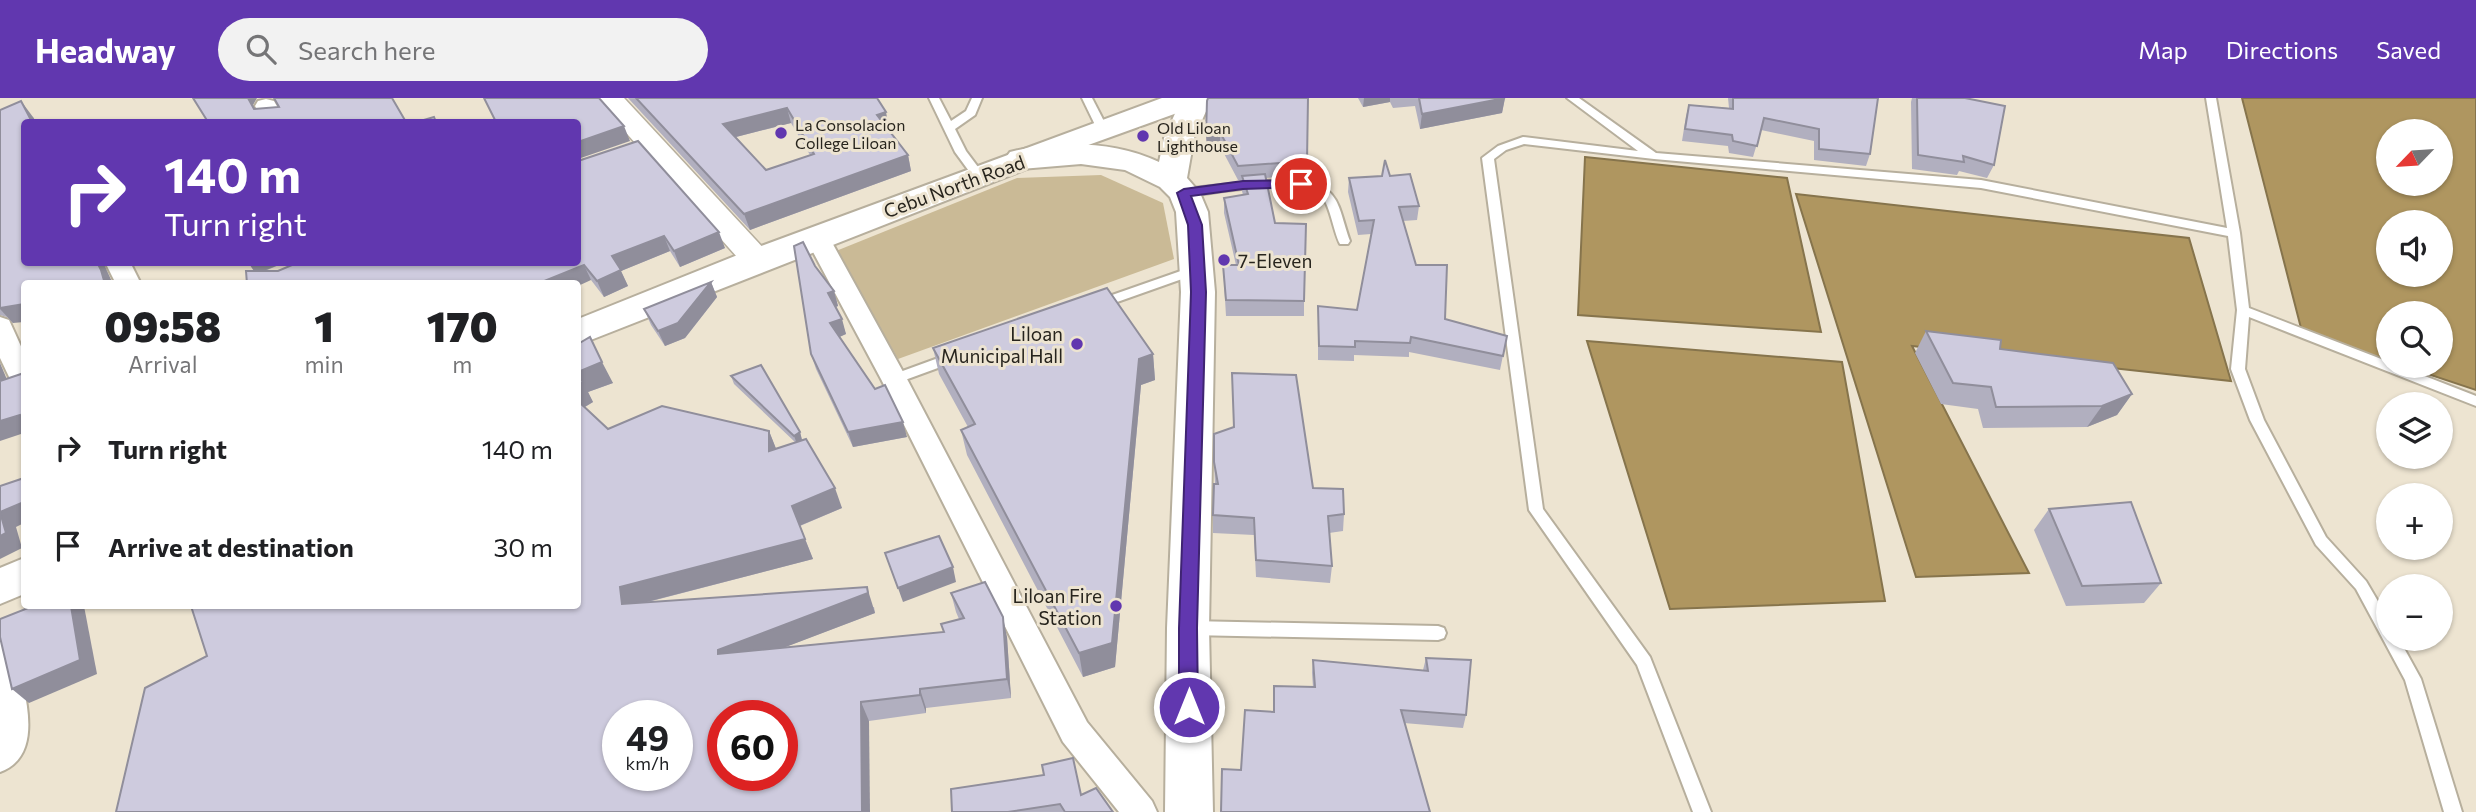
<!DOCTYPE html>
<html lang="en">
<head>
<meta charset="utf-8">
<style>
  body { margin:0; font-family:Commissioner,sans-serif; background:#f2f2f2; color:#202124; height:100vh; display:flex; flex-direction:column; font-size:26px; white-space:nowrap }
  * { box-sizing:border-box; margin:0 }
  p { font-size:23px; color:#757577 }
  .icon { flex:none; width:38px; height:38px; fill:none; stroke:currentColor; stroke-width:2; stroke-linecap:round; stroke-linejoin:round }
  .map { position:relative; flex:1; overflow:hidden }
  .drawer { position:absolute; left:21px; top:182px; width:560px; height:329px; display:flex; flex-direction:column; background:#fff; border-radius:7px; box-shadow:0 2px 5px #0004 }
  .drawer>* { flex:none }
  .top-card { position:absolute; left:21px; top:21px; width:560px; height:147px; border-radius:7px; box-shadow:0 2px 5px #0004; background:#6137af; color:#fff; overflow:hidden }
  .needle { width:46px; rotate:245deg }
  .controls { position:absolute; left:2376px; top:21px; display:grid; gap:14px }
  .controls a { display:grid; place-items:center; width:77px; height:77px; border-radius:50%; background:#fff; box-shadow:0 2px 5px #0004; font-size:35px }
  .speed { position:absolute; left:602px; top:602px; display:flex; gap:14px; font-size:35px; font-weight:700; text-align:center }
  .speed>* { display:grid; place-content:center; width:91px; height:91px; border-radius:50%; background:#fff; box-shadow:0 2px 5px #0004; line-height:1 }
  .speed small { font-size:18px; font-weight:400 }
  .speed .limit { border:10px solid #d22; background:#fff; color:#111 }
  .pin { position:absolute; display:grid; place-items:center; width:60px; height:60px; color:#fff; margin:-30px; border:4px solid #fff; border-radius:50%; box-shadow:0 2px 7px #0007 }
  .me { position:absolute; width:77px; margin:-38px; rotate:0deg; stroke-linejoin:round; filter:drop-shadow(0 0 5px #0008) }
  .turn { display:flex; align-items:center; gap:24px; height:147px; padding:0 28px; font-size:32px }
  .turn .icon { width:91px; height:91px; stroke-width:2.5 }
  .turn b { display:block; font-size:49px; line-height:60px }
  .eta { display:flex; justify-content:space-evenly; align-items:center; height:119px; text-align:center }
  .eta b { font-size:42px; font-weight:800; line-height:49px }
  ul { padding:0; list-style:none }
  li { display:flex; align-items:center; gap:21px; height:98px; padding:0 28px }
  li div { flex:1 }
  li b { display:block; font-size:26px }
  li em { font-style:normal }
  header { display:flex; align-items:center; gap:42px; box-sizing:border-box; height:98px; padding:0 35px; background:#6137af; color:#fff }
  header strong { font-size:33px }
  nav { display:flex; gap:38px; margin-inline-start:auto; font-size:24px }
  .search { width:490px; height:63px; background:#f2f2f2; display:flex; align-items:center; gap:18px; box-sizing:border-box; padding:0 24px; border-radius:38px; color:#757577; font-size:26px }
  .map>svg:first-child { display:block }
</style>
</head>
<body>
<header>
<strong>Headway</strong>
<div class="search"><svg class="icon" aria-label="search" viewBox="0 0 24 24"><circle cx="10" cy="10" r="6"/><path d="M15 15l6 6"/></svg>Search here</div>
<nav><a>Map</a><a>Directions</a><a>Saved</a></nav>
</header>
<div class="map">
<svg width="2476" height="714" viewBox="0 0 2476 714">
  <rect width="100%" height="100%" fill="#ede4d1"/>
  <path fill="#caba96" d="M 1101,77 L 1163,105 L 1174,161 L 898,261 L 836,153 L 1017,80 Z"/>
  <g fill="#af9660" stroke="#86744c" stroke-width="2" fill-rule="evenodd">
    <path d="M 2242,0 L 2476,0 L 2476,292 L 2404,268 L 2441,268 L 2441,215 L 2389,215 L 2389,263 L 2302,234 ZM 2389,33 L 2441,33 L 2441,86 L 2389,86 ZM 2389,124 L 2441,124 L 2441,177 L 2389,177 Z"/>
    <path d="M 1585,59 L 1787,80 L 1821,234 L 1578,217 Z"/>
    <path d="M 1796,96 L 2189,140 L 2231,283 L 1912,248 L 2029,475 L 1916,479 Z"/>
    <path d="M 1587,243 L 1842,264 L 1885,503 L 1670,511 Z"/>
  </g>
  <g fill="none" stroke-linecap="round" stroke-linejoin="round">
    <defs>
      <g id="service">
        <path d="M 929,0 L 939,0 L 951,23 L 966,13 L 972,0 L 982,0 L 975,17 L 955,31 L 966,53 L 984,77 L 982,80 L 974,80 L 955,54 Z"/>
        <path d="M 1082,0 L 1092,0 L 1108,31 L 1106,33 L 1098,33 Z"/>
        <path d="M 1567,0 L 1579,0 L 1656,55 L 1981,82 L 2227,130 L 2206,0 L 2216,0 L 2240,135 L 2249,210 L 2389,264 L 2389,268 L 2399,268 L 2476,298 L 2476,308 L 2249,219 L 2245,271 L 2264,322 L 2326,439 L 2366,483 L 2389,522 L 2389,541 L 2399,541 L 2421,581 L 2462,714 L 2444,714 L 2405,582 L 2356,491 L 2316,447 L 2250,322 L 2231,271 L 2237,212 L 2228,138 L 1981,90 L 1654,61 L 1524,46 L 1506,52 L 1494,61 L 1543,411 L 1650,559 L 1711,714 L 1693,714 L 1637,567 L 1529,412 L 1482,60 L 1498,48 L 1523,39 L 1638,53 Z"/>
        <path d="M 1298,82 C 1341,89 1337,106 1350,143 L 1348,146 L 1340,146 C 1333,133 1330,104 1319,95 C 1300,79 1210,95 1184,99 L 1178,95 L 1184,91 L 1257,83 Z"/>
        <path d="M 1195,168 L 1201,172 L 1199,175 L 1103,209 L 1095,209 L 1093,206 L 1095,203 Z"/>
        <path d="M 952,255 L 959,260 L 957,263 L 894,286 L 887,281 L 889,278 Z"/>
        <path d="M 1190,523 L 1438,528 L 1444,530 L 1446,535 L 1444,540 L 1438,542 L 1190,537 L 1185,535 L 1182,530 L 1185,525 Z"/>
      </g>
      <g id="minor">
        <path d="M 266,1 L 274,3 L 286,24 L 264,24 L 255,8 L 258,3 Z"/>
        <path d="M 817,131 L 826,133 L 829,139 L 907,281 L 1087,624 L 1152,703 L 1157,714 L 1119,714 L 1063,644 L 881,281 L 805,139 L 808,133 Z"/>
        <path d="M 105,164 L 130,164 L 141,186 L 116,186 Z"/>
        <path d="M 0,219 L 9,222 L 24,255 L 24,284 L 11,283 L 0,260 Z"/>
        <path d="M 0,543 L 11,547 L 16,556 C 23,591 47,657 0,674 Z"/>
      </g>
      <path id="tertiary" d="M 595,0 L 624,0 L 768,155 L 772,162 L 768,169 L 757,172 L 746,169 Z"/>
      <path id="primary" d="M 1182,0 L 1212,0 L 1194,40 L 1187,80 L 1200,95 L 1208,114 L 1215,194 L 1209,530 L 1213,714 L 1165,714 L 1167,530 L 1181,194 L 1176,114 L 1170,99 L 1160,89 L 1125,72 L 1081,66 L 1021,71 L 1010,68 L 1005,61 L 1010,54 C 1057,42 1115,43 1159,64 L 1164,40 Z"/>
      <g id="trunk">
        <path d="M 1162,0 L 1206,0 L 1202,6 L 1080,50 L 578,247 L 578,221 L 745,154 Z"/>
        <path d="M 24,460 L 24,496 L 0,506 L 0,470 Z"/>
      </g>
    </defs>
    <use href="#service" stroke="#b7af9d" stroke-width="4"/>
    <use href="#minor" stroke="#b7af9d" stroke-width="4"/>
    <use href="#tertiary" stroke="#b7af9d" stroke-width="3"/>
    <use href="#primary" stroke="#b7af9d" stroke-width="4"/>
    <use href="#trunk" stroke="#b7af9d" stroke-width="4"/>
    <use href="#service" fill="#fff" fill-rule="evenodd"/>
    <use href="#minor" fill="#fff" fill-rule="evenodd"/>
    <use href="#tertiary" fill="#fff" fill-rule="evenodd"/>
    <use href="#primary" fill="#fff" fill-rule="evenodd"/>
    <use href="#trunk" fill="#fff" fill-rule="evenodd"/>
  </g>
  <g fill="#b1afbf" fill-rule="evenodd">
    <path d="M 628,0 L 877,0 L 889,30 L 888,30 L 908,57 L 911,73 L 750,132 ZM 791,25 L 810,57 L 766,72 L 736,39 Z"/>
    <path d="M 1308,0 L 1306,77 L 1266,80 L 1275,125 L 1304,203 L 1304,218 L 1226,218 L 1223,167 L 1236,167 L 1224,115 L 1224,100 L 1243,97 L 1242,93 L 1242,82 L 1238,82 L 1220,48 L 1207,50 L 1206,36 Z"/>
    <path d="M 1358,0 L 1505,0 L 1502,15 L 1420,31 L 1415,8 L 1393,10 L 1390,4 L 1363,9 Z"/>
    <path d="M 1728,0 L 1878,0 L 1870,56 L 1866,68 L 1814,62 L 1814,43 L 1761,32 L 1753,59 L 1729,55 L 1728,48 L 1682,43 L 1686,18 L 1689,7 L 1729,10 Z"/>
    <path d="M 1912,0 L 1965,0 L 1994,67 L 1987,80 L 1959,73 L 1957,77 L 1912,71 L 1911,4 Z"/>
    <path d="M 0,12 L 33,19 L 36,24 L 24,24 L 24,164 L 103,165 L 13,225 L 7,219 L 0,217 Z"/>
    <path d="M 578,63 L 725,150 L 680,169 L 670,153 L 621,173 L 628,188 L 604,199 L 591,182 L 254,173 L 248,164 L 286,164 L 265,173 L 278,173 Z"/>
    <path d="M 1390,78 L 1419,108 L 1417,122 L 1403,123 L 1416,167 L 1445,221 L 1507,238 L 1500,272 L 1409,254 L 1409,259 L 1354,257 L 1354,263 L 1318,262 L 1318,208 L 1357,212 L 1371,136 L 1358,137 L 1348,94 L 1349,80 Z"/>
    <path d="M 815,168 L 834,193 L 838,208 L 836,209 L 846,236 L 839,239 L 907,339 L 853,349 L 816,271 L 811,256 Z"/>
    <path d="M 711,184 L 717,199 L 685,240 L 665,248 L 651,227 L 644,211 Z"/>
    <path d="M 1926,233 L 2000,251 L 2132,296 L 2117,317 L 2087,329 L 1983,330 L 1978,311 L 1941,306 L 1915,255 Z"/>
    <path d="M 578,246 L 613,285 L 588,294 L 593,304 L 585,309 L 608,331 L 769,333 L 776,351 L 796,345 L 734,286 L 731,278 L 800,334 L 802,342 L 801,343 L 842,410 L 800,428 L 813,461 L 648,504 L 874,509 L 875,515 L 785,549 L 944,534 L 959,521 L 956,514 L 951,495 L 1007,539 L 1011,600 L 926,610 L 926,615 L 869,623 L 578,508 Z"/>
    <path d="M 933,250 L 1153,256 L 1155,282 L 1141,287 L 1115,569 L 1083,579 L 967,357 L 961,332 L 968,329 L 939,276 Z"/>
    <path d="M 1232,275 L 1313,390 L 1344,416 L 1343,433 L 1329,435 L 1332,468 L 1330,485 L 1256,479 L 1254,437 L 1213,435 L 1213,417 L 1215,386 L 1214,364 L 1234,329 Z"/>
    <path d="M 2049,411 L 2161,485 L 2144,505 L 2066,508 L 2034,432 Z"/>
    <path d="M 1426,560 L 1466,617 L 1463,630 L 1274,614 L 1274,588 L 1313,589 L 1312,575 L 1313,562 L 1423,572 Z"/>
    <path d="M 1081,697 L 1113,714 L 952,714 Z"/>
  </g>
  <g fill="#908e9b">
    <path d="M 248,0 L 257,0 L 253,7 L 263,24 Z"/>
    <path d="M 1364,0 L 1390,0 L 1390,4 L 1363,9 Z"/>
    <path d="M 1505,0 L 1502,15 L 1420,31 L 1422,16 Z"/>
    <path d="M 21,3 L 33,19 L 36,24 L 32,24 Z"/>
    <path d="M 787,10 L 791,25 L 728,41 L 723,26 Z"/>
    <path d="M 886,14 L 889,30 L 881,32 L 877,17 Z"/>
    <path d="M 624,28 L 630,43 L 578,61 L 578,44 Z"/>
    <path d="M 1220,34 L 1220,48 L 1207,50 L 1206,36 Z"/>
    <path d="M 908,57 L 911,73 L 750,132 L 744,116 Z"/>
    <path d="M 719,134 L 725,150 L 680,169 L 674,153 Z"/>
    <path d="M 664,138 L 670,153 L 621,173 L 628,188 L 604,199 L 597,183 L 612,158 Z"/>
    <path d="M 97,164 L 103,164 L 113,186 L 105,186 Z"/>
    <path d="M 248,164 L 286,164 L 256,176 Z"/>
    <path d="M 584,167 L 591,182 L 578,188 L 578,186 L 537,186 Z"/>
    <path d="M 711,184 L 717,199 L 685,240 L 665,248 L 658,233 Z"/>
    <path d="M 834,193 L 838,208 L 833,210 L 828,195 Z"/>
    <path d="M 24,206 L 24,224 L 13,225 L 0,211 L 0,210 Z"/>
    <path d="M 842,221 L 846,236 L 835,241 L 830,225 Z"/>
    <path d="M 1153,256 L 1155,282 L 1141,287 L 1115,569 L 1083,579 L 1079,555 L 1139,261 Z"/>
    <path d="M 602,264 L 613,285 L 588,294 L 593,304 L 578,313 L 578,274 Z"/>
    <path d="M 0,265 L 14,298 L 0,284 Z"/>
    <path d="M 2132,296 L 2117,317 L 2087,329 L 2102,308 Z"/>
    <path d="M 20,317 L 24,321 L 24,335 L 0,343 L 0,323 Z"/>
    <path d="M 903,324 L 907,339 L 853,349 L 848,334 Z"/>
    <path d="M 769,333 L 777,353 L 769,353 Z"/>
    <path d="M 800,334 L 802,342 L 797,346 L 794,338 Z"/>
    <path d="M 835,390 L 842,410 L 799,428 L 792,408 Z"/>
    <path d="M 24,404 L 24,425 L 16,429 L 22,450 L 0,461 L 0,414 Z"/>
    <path d="M 805,441 L 813,461 L 631,508 L 622,506 L 620,489 Z"/>
    <path d="M 953,469 L 956,484 L 903,504 L 898,490 Z"/>
    <path d="M 867,489 L 875,515 L 728,571 L 718,556 L 718,552 Z"/>
    <path d="M 71,508 L 84,508 L 97,576 L 29,605 L 12,591 Z"/>
    <path d="M 1003,519 L 1007,539 L 1011,600 L 1007,581 Z"/>
    <path d="M 920,591 L 926,610 L 926,615 L 920,597 Z"/>
    <path d="M 861,604 L 869,623 L 870,714 L 862,714 Z"/>
  </g>
  <g fill="#cecbde" stroke="#908e9b" stroke-width="2" fill-rule="evenodd">
    <path d="M 193,0 L 248,0 L 254,11 L 279,9 L 274,0 L 392,0 L 406,24 L 208,24 Z"/>
    <path d="M 484,0 L 599,0 L 624,28 L 578,44 L 578,24 L 496,24 Z"/>
    <path d="M 636,0 L 877,0 L 886,14 L 877,17 L 908,57 L 744,116 ZM 787,10 L 814,56 L 766,72 L 723,26 Z"/>
    <path d="M 1208,0 L 1308,0 L 1307,63 L 1238,68 L 1220,34 L 1206,36 L 1207,3 Z"/>
    <path d="M 1419,0 L 1505,0 L 1422,16 Z"/>
    <path d="M 1733,0 L 1878,0 L 1870,56 L 1819,51 L 1819,31 L 1764,20 L 1757,48 L 1733,43 L 1732,37 L 1685,31 L 1689,7 L 1733,11 Z"/>
    <path d="M 1917,0 L 1965,0 L 2005,8 L 1994,67 L 1963,58 L 1964,64 L 1918,57 Z"/>
    <path d="M 21,3 L 32,24 L 24,24 L 24,164 L 97,164 L 101,172 L 105,186 L 24,186 L 24,206 L 0,210 L 0,12 Z"/>
    <path d="M 434,19 L 436,24 L 417,24 Z"/>
    <path d="M 638,43 L 719,134 L 674,153 L 664,138 L 612,158 L 621,172 L 597,183 L 584,167 L 537,186 L 247,186 L 246,173 L 278,173 L 299,164 L 578,164 L 578,63 Z"/>
    <path d="M 1385,62 L 1390,78 L 1410,76 L 1419,108 L 1399,109 L 1416,167 L 1447,167 L 1445,221 L 1507,238 L 1503,258 L 1411,239 L 1410,245 L 1355,243 L 1355,249 L 1319,248 L 1318,208 L 1357,212 L 1374,122 L 1359,123 L 1349,80 L 1382,78 Z"/>
    <path d="M 1265,76 L 1275,125 L 1306,126 L 1304,203 L 1226,202 L 1223,167 L 1239,167 L 1224,100 L 1248,96 L 1242,78 Z"/>
    <path d="M 803,144 L 815,168 L 834,193 L 828,195 L 842,221 L 830,225 L 875,291 L 885,287 L 903,324 L 848,334 L 811,256 L 794,148 Z"/>
    <path d="M 711,184 L 678,225 L 658,233 L 644,211 Z"/>
    <path d="M 1107,190 L 1153,256 L 1139,261 L 1112,545 L 1079,555 L 961,332 L 975,326 L 933,250 Z"/>
    <path d="M 1926,233 L 2001,242 L 2000,251 L 2113,265 L 2132,296 L 2102,308 L 1996,309 L 1991,289 L 1953,285 Z"/>
    <path d="M 590,239 L 602,264 L 578,274 L 578,246 Z"/>
    <path d="M 761,267 L 800,334 L 794,338 L 731,278 Z"/>
    <path d="M 24,275 L 24,327 L 20,317 L 0,323 L 0,283 Z"/>
    <path d="M 1232,275 L 1296,277 L 1313,390 L 1343,391 L 1344,416 L 1328,418 L 1332,468 L 1256,462 L 1254,420 L 1213,417 L 1214,386 L 1218,386 L 1214,364 L 1214,336 L 1234,329 Z"/>
    <path d="M 578,278 L 583,284 L 578,287 Z"/>
    <path d="M 578,303 L 608,331 L 662,308 L 769,333 L 769,353 L 806,341 L 835,390 L 792,408 L 805,441 L 620,489 L 622,506 L 867,489 L 868,495 L 718,552 L 718,556 L 944,534 L 941,526 L 964,520 L 951,495 L 985,484 L 1003,519 L 1007,581 L 920,591 L 920,597 L 861,604 L 862,714 L 116,714 L 145,590 L 207,558 L 191,508 L 578,508 ZM 618,618 L 677,618 L 677,677 L 618,677 ZM 723,618 L 782,618 L 782,677 L 723,677 Z"/>
    <path d="M 24,380 L 24,404 L 0,414 L 0,388 Z"/>
    <path d="M 2131,404 L 2161,485 L 2082,488 L 2049,411 Z"/>
    <path d="M 0,414 L 6,435 L 0,438 Z"/>
    <path d="M 939,438 L 953,469 L 898,490 L 885,455 Z"/>
    <path d="M 33,508 L 71,508 L 80,562 L 12,591 L 0,539 L 0,521 Z"/>
    <path d="M 1426,560 L 1471,562 L 1466,617 L 1401,612 L 1430,714 L 1221,714 L 1222,671 L 1241,672 L 1245,612 L 1274,614 L 1274,588 L 1315,589 L 1313,562 L 1428,573 Z"/>
    <path d="M 1073,660 L 1081,697 L 1096,690 L 1113,714 L 1065,714 L 1060,706 L 1008,714 L 952,714 L 951,691 L 1044,677 L 1042,667 Z"/>
  </g>
  <path fill="#6137af" stroke="#3f2472" stroke-width="2" d="M 1301,82 L 1305,84 L 1305,89 L 1243,91 L 1191,98 L 1202,127 L 1206,194 L 1197,530 L 1198,609 L 1195,615 L 1189,617 L 1182,615 L 1179,609 L 1179,530 L 1191,194 L 1188,127 L 1177,95 L 1184,91 L 1243,83 Z"/>
  <g fill="#6137af" stroke="#ede4d1" stroke-width="2.5">
    <circle cx="781" cy="35" r="7"/>
    <circle cx="1143" cy="38" r="7"/>
    <circle cx="1224" cy="162" r="7"/>
    <circle cx="1077" cy="246" r="7"/>
    <circle cx="1116" cy="508" r="7"/>
  </g>
  <g text-anchor="middle" dominant-baseline="central" stroke-width="6" stroke-linejoin="round" paint-order="stroke">
    <g font-size="16" fill="#27241d" stroke="#ede4d1" text-anchor="start">
      <text x="795" y="26">La Consolacion<tspan x="795" dy="18">College Liloan</tspan></text>
      <text x="1157" y="29">Old Liloan<tspan x="1157" dy="18">Lighthouse</tspan></text>
    </g>
    <g font-size="19" fill="#27241d" stroke="#ede4d1">
      <text transform="translate(954 88) rotate(-20)">Cebu North Road</text>
    </g>
    <g font-size="19" fill="#27241d" stroke="#ede4d1" text-anchor="end">
      <text x="1238" y="162" text-anchor="start">7-Eleven</text>
      <text x="1063" y="235">Liloan<tspan x="1063" dy="22">Municipal Hall</tspan></text>
      <text x="1102" y="497">Liloan Fire<tspan x="1102" dy="22">Station</tspan></text>
    </g>
  </g>
</svg>
<div class="controls">
<a><svg class="needle" viewBox="-14 -14 28 28"><path d="M0-13l5 13h-10z" fill="#e53935"/><path d="M0 13l5-13h-10z" fill="#757577"/></svg></a>
<a><svg class="icon" aria-label="sound" viewBox="0 0 24 24"><path d="M4 9h4l5-4v14l-5-4H4zM17 9q2 3 0 6"/></svg></a>
<a><svg class="icon" aria-label="search" viewBox="0 0 24 24"><circle cx="10" cy="10" r="6"/><path d="M15 15l6 6"/></svg></a>
<a><svg class="icon" aria-label="layers" viewBox="0 0 24 24"><path d="M12 4l9 5-9 5-9-5zM3 14l9 5 9-5"/></svg></a>
<a>+</a>
<a>−</a>
</div>
<div class="speed"><div>49<small>km/h</small></div><div class="limit">60</div></div>
<div class="pin" style="left:1301px;top:86px;background:#d93025"><svg class="icon" aria-label="arrive" viewBox="0 0 24 24"><path d="M6 21V4h12l-3 4 3 4H6"/></svg></div>
<svg class="me" style="left:1189px;top:609px" viewBox="-20 -20 40 40"><circle r="17" fill="#6137af" stroke="#fff" stroke-width="3"/><path d="M0-11L8 9 0 5-8 9z" fill="#fff"/></svg>
<div class="top-card">
<div class="turn"><svg class="icon" aria-label="right" viewBox="0 0 24 24"><path d="M7 20v-9h11M14 6l5 5-5 5"/></svg><div><b>140 m</b>Turn right</div></div>
</div>
<section class="drawer">
<div class="eta">
<div><b>09:58</b><p>Arrival</p></div>
<div><b>1</b><p>min</p></div>
<div><b>170</b><p>m</p></div>
</div>
<ul>
<li><svg class="icon" aria-label="right" viewBox="0 0 24 24"><path d="M7 20v-9h11M14 6l5 5-5 5"/></svg><div><b>Turn right</b></div><em>140 m</em></li>
<li><svg class="icon" aria-label="arrive" viewBox="0 0 24 24"><path d="M6 21V4h12l-3 4 3 4H6"/></svg><div><b>Arrive at destination</b></div><em>30 m</em></li>
</ul>
</section>
</div>
</body>
</html>
